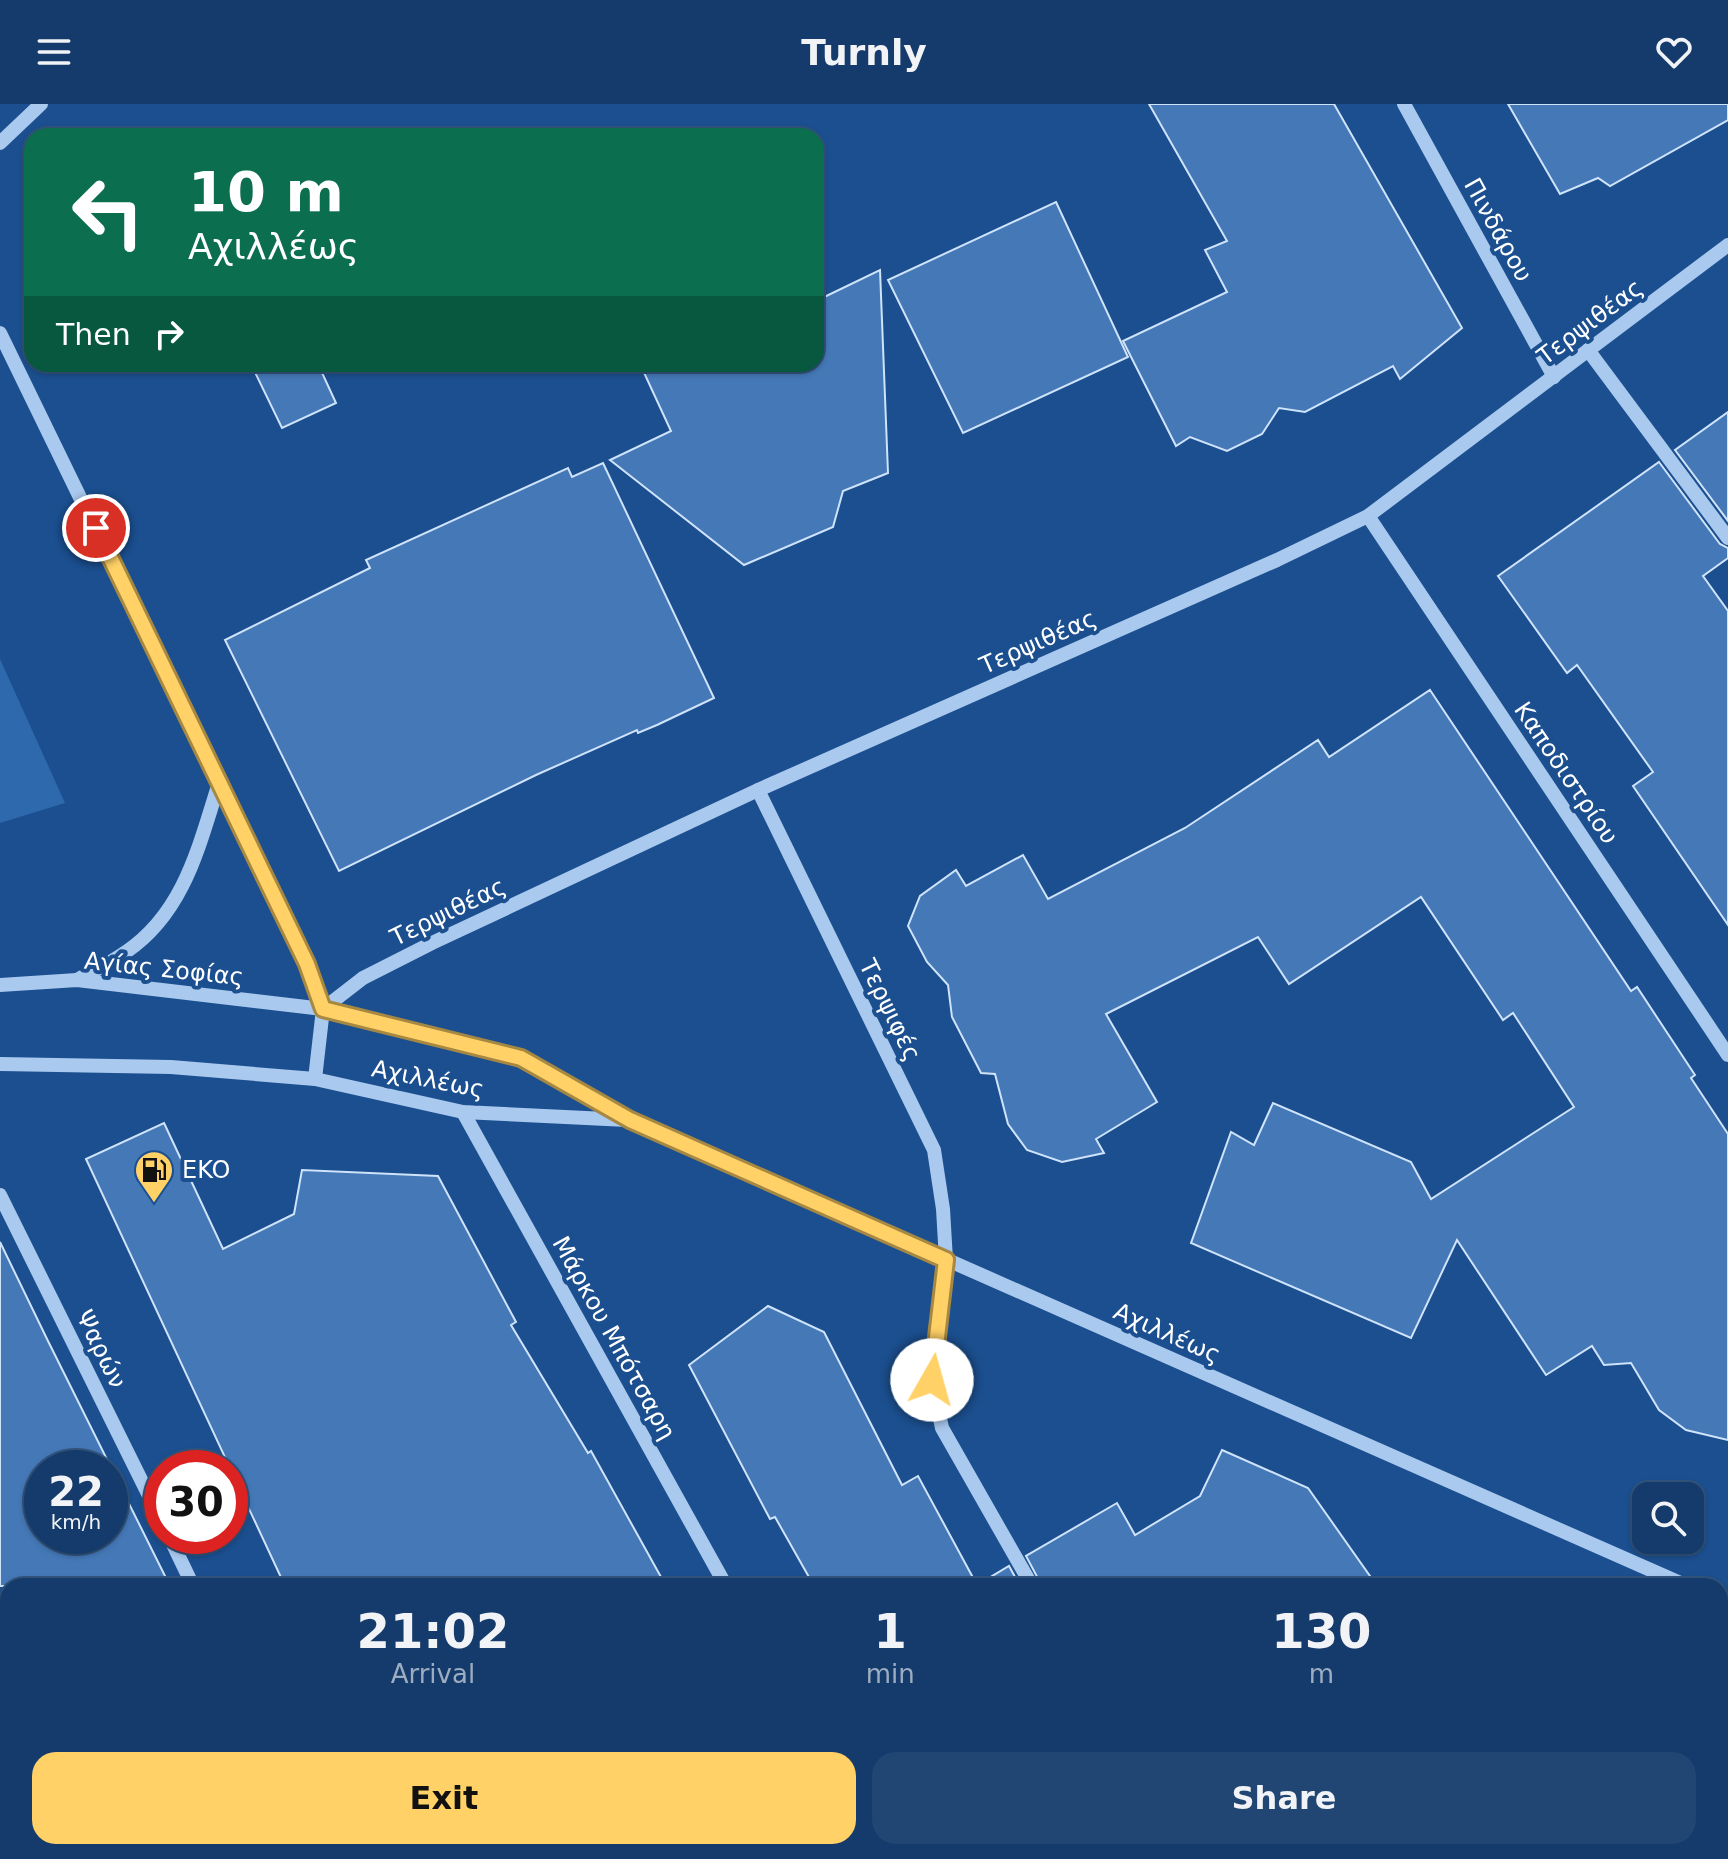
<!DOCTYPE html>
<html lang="en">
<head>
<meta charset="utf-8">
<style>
  body { margin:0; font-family:"DejaVu Sans",sans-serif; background:#214673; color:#f1f3f6; height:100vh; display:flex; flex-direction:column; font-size:30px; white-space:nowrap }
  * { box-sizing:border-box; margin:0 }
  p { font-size:26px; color:#9dadc1 }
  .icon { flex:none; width:44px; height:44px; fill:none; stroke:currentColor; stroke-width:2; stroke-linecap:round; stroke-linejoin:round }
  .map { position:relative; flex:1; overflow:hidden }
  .panel { position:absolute; left:0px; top:1474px; width:1728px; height:282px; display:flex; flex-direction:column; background:#143b6b; border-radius:24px 24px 0 0; box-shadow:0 2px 6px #0004,0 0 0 2px #33557e }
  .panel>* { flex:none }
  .top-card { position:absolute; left:24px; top:24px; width:800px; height:244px; border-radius:24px; box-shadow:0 2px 6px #0004,0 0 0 2px #33557e; background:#0b6e4f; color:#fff; overflow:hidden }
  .tools { position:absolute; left:1632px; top:1378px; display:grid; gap:16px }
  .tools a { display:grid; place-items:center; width:72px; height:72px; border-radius:16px; background:#143b6b; box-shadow:0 2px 6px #0004,0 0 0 2px #33557e; font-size:40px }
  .speed { position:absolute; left:24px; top:1346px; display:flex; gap:16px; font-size:40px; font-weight:700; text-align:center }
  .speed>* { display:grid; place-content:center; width:104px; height:104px; border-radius:50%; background:#143b6b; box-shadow:0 2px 6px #0004,0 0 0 2px #33557e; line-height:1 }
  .speed small { font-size:20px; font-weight:400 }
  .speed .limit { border:12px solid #d22; background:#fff; color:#111 }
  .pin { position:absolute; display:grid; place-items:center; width:68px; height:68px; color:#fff; margin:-34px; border:4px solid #fff; border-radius:50%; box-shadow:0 2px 8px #0007 }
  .me { position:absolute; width:88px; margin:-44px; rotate:7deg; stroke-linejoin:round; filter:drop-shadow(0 0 6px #0008) }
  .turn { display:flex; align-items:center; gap:28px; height:168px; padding:0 32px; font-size:36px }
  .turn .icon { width:104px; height:104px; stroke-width:2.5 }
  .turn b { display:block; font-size:56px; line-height:68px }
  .then { display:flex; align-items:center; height:76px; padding:0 32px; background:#0003; gap:16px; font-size:30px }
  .eta { display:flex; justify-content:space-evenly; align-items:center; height:136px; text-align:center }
  .eta b { font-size:48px; font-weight:700; line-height:56px }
  .primary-button { display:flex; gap:16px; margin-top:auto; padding:16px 32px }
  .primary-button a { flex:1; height:92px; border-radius:24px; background:#ffd166; color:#111; font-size:32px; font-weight:700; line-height:92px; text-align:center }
  .primary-button a+a { background:#214673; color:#f1f3f6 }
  header { display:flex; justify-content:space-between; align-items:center; height:104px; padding:0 32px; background:#143b6b; font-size:36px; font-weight:700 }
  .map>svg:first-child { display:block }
</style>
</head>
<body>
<header><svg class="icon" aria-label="menu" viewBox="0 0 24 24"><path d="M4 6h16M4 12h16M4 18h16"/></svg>Turnly<svg class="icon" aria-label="heart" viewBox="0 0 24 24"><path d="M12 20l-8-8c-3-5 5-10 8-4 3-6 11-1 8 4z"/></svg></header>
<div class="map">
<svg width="1728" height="1755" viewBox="0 0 1728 1755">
  <rect width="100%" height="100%" fill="#1b4f8f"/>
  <path fill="#2e69ad" d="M 0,555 L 65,699 L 0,719 Z"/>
  <g fill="#4478b7" stroke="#cfe3fa" stroke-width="2" fill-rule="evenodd">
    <path d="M 1149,0 L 1334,0 L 1462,224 L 1400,275 L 1393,262 L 1305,308 L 1279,304 L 1262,330 L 1227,347 L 1190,333 L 1176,342 L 1123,237 L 1227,188 L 1205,146 L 1227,137 Z"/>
    <path d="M 1508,0 L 1728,0 L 1728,16 L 1610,82 L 1598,74 L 1560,90 Z"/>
    <path d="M 1056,98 L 1128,253 L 963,329 L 888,176 Z"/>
    <path d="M 880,166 L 888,369 L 843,387 L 833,423 L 744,461 L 610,356 L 671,327 L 640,260 L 816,260 L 816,197 Z"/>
    <path d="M 251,260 L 318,260 L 336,299 L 282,324 Z"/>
    <path d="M 1728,308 L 1728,417 L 1675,346 Z"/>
    <path d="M 1659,358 L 1720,440 L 1728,444 L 1728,454 L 1703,472 L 1728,507 L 1728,821 L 1633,682 L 1653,668 L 1577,561 L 1567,569 L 1498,472 Z"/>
    <path d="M 603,359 L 714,594 L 657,621 L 638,629 L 637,626 L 536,671 L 339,767 L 225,536 L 370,464 L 366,456 L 568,364 L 572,373 Z"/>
    <path d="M 1430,586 L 1631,887 L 1637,883 L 1695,971 L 1691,974 L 1728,1030 L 1728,1336 L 1686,1326 L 1659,1306 L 1631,1259 L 1604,1261 L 1592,1242 L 1546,1271 L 1457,1136 L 1411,1234 L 1191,1139 L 1231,1028 L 1254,1041 L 1273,999 L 1411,1058 L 1431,1095 L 1574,1003 L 1513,909 L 1503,916 L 1421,793 L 1289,880 L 1258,833 L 1106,910 L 1157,998 L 1096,1035 L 1104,1049 L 1062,1058 L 1027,1046 L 1008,1020 L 995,970 L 981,969 L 952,913 L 948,881 L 927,858 L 908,822 L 920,792 L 956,766 L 966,782 L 1023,751 L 1048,795 L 1185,724 L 1318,636 L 1329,653 Z"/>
    <path d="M 164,1019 L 223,1145 L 294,1110 L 302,1066 L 438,1072 L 516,1218 L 511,1221 L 588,1349 L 591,1347 L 666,1482 L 285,1482 L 86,1055 Z"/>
    <path d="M 0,1138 L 48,1237 L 170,1482 L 0,1482 ZM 42,1364 L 110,1364 L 110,1432 L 42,1432 Z"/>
    <path d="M 768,1202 L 824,1228 L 902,1381 L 918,1372 L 977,1481 L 1009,1462 L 1020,1482 L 814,1482 L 775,1413 L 770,1415 L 689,1261 Z"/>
    <path d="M 1222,1346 L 1308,1384 L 1377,1482 L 1042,1482 L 1026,1452 L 1117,1399 L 1135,1431 L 1200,1392 Z"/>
  </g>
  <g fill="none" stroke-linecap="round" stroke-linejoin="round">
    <g stroke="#a9c9ee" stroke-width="14">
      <path d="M 1404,0 L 1554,273"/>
      <path d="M 0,39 L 41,0"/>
      <path d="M 0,229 L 307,860 L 323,905 L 315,975"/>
      <path d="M 1588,246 L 1728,434"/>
      <path d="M 1368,412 L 1728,951"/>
      <path d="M 758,686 L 934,1046 L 943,1105 L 946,1156 L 932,1276 L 942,1324 L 1032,1482"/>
      <path d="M 77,876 C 93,867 111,859 126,848 C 185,808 199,741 220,676"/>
      <path d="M 0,881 L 77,876 L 323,905 L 521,954 L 630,1016 L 1687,1482"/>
      <path d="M 323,905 L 363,874 L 432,839 L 758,686 L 1277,456 L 1368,412 L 1728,141"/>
      <path d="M 0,960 L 171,963 L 315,975 L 463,1008 L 627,1016"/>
      <path d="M 463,1008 L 726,1482"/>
      <path d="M 0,1091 L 162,1418"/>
      <path d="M 169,1432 L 193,1482"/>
      <path d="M 1720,1497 L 1728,1500"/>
      <path d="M 0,1656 L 8,1656"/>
      <path d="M 325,1748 L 329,1755"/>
      <path d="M 873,1748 L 877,1755"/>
      <path d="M 1182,1748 L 1186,1755"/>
    </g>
  </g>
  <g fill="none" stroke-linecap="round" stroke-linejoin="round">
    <defs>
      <path id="route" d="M 96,424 L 307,860 L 323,905 L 521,954 L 630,1016 L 946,1156 L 932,1276"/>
    </defs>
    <use href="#route" stroke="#a68842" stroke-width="20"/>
    <use href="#route" stroke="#ffd166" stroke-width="14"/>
  </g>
  <defs>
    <symbol id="fuel-pin" viewBox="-11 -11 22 30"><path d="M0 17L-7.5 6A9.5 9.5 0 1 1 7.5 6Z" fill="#ffd166" stroke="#1b4f8f"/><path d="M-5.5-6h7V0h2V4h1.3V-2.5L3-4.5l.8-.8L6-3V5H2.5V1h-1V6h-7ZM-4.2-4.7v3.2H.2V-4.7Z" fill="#111"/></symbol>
  </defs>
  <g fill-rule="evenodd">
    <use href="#fuel-pin" x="132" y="1044" width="44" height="60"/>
  </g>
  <g text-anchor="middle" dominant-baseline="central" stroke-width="8" stroke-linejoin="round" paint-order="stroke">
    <g font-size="24" fill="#fff" stroke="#1b4f8f">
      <text transform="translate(1498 126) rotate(61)">Πινδάρου</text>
      <text transform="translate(1590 218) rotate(-37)">Τερψιθέας</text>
      <text transform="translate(1038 538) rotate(-24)">Τερψιθέας</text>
      <text transform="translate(1566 669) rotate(56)">Καποδιστρίου</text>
      <text transform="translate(448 808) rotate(-26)">Τερψιθέας</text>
      <text transform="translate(164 865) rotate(6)">Αγίας Σοφίας</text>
      <text transform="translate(890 906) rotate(64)">Τερψιφές</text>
      <text transform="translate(428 975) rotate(11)">Αχιλλέως</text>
      <text transform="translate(1167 1229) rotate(24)">Αχιλλέως</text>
      <text transform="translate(614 1234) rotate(61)">Μάρκου Μπότσαρη</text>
      <text transform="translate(101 1245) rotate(64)">Ψαρών</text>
    </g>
    <g font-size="24" fill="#fff" stroke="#1b4f8f" text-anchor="start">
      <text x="182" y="1066">EKO</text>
    </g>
  </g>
</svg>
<div class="tools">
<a><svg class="icon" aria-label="search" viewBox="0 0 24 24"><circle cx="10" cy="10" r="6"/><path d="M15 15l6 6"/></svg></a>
</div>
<div class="speed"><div>22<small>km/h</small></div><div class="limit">30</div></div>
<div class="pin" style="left:96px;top:424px;background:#d93025"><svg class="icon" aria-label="arrive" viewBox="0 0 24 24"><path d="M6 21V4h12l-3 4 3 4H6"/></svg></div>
<svg class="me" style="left:932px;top:1276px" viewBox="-20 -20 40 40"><circle r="19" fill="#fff"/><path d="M0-13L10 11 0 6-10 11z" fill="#ffd166"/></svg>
<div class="top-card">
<div class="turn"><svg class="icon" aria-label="left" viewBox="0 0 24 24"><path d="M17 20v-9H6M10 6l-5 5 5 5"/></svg><div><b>10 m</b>Αχιλλέως</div></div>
<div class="then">Then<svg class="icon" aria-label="right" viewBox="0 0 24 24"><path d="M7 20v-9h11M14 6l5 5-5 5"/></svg></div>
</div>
<section class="panel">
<div class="eta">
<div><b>21:02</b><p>Arrival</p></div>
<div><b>1</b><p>min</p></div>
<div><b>130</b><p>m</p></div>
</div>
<div class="primary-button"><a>Exit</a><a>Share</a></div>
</section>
</div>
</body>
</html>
